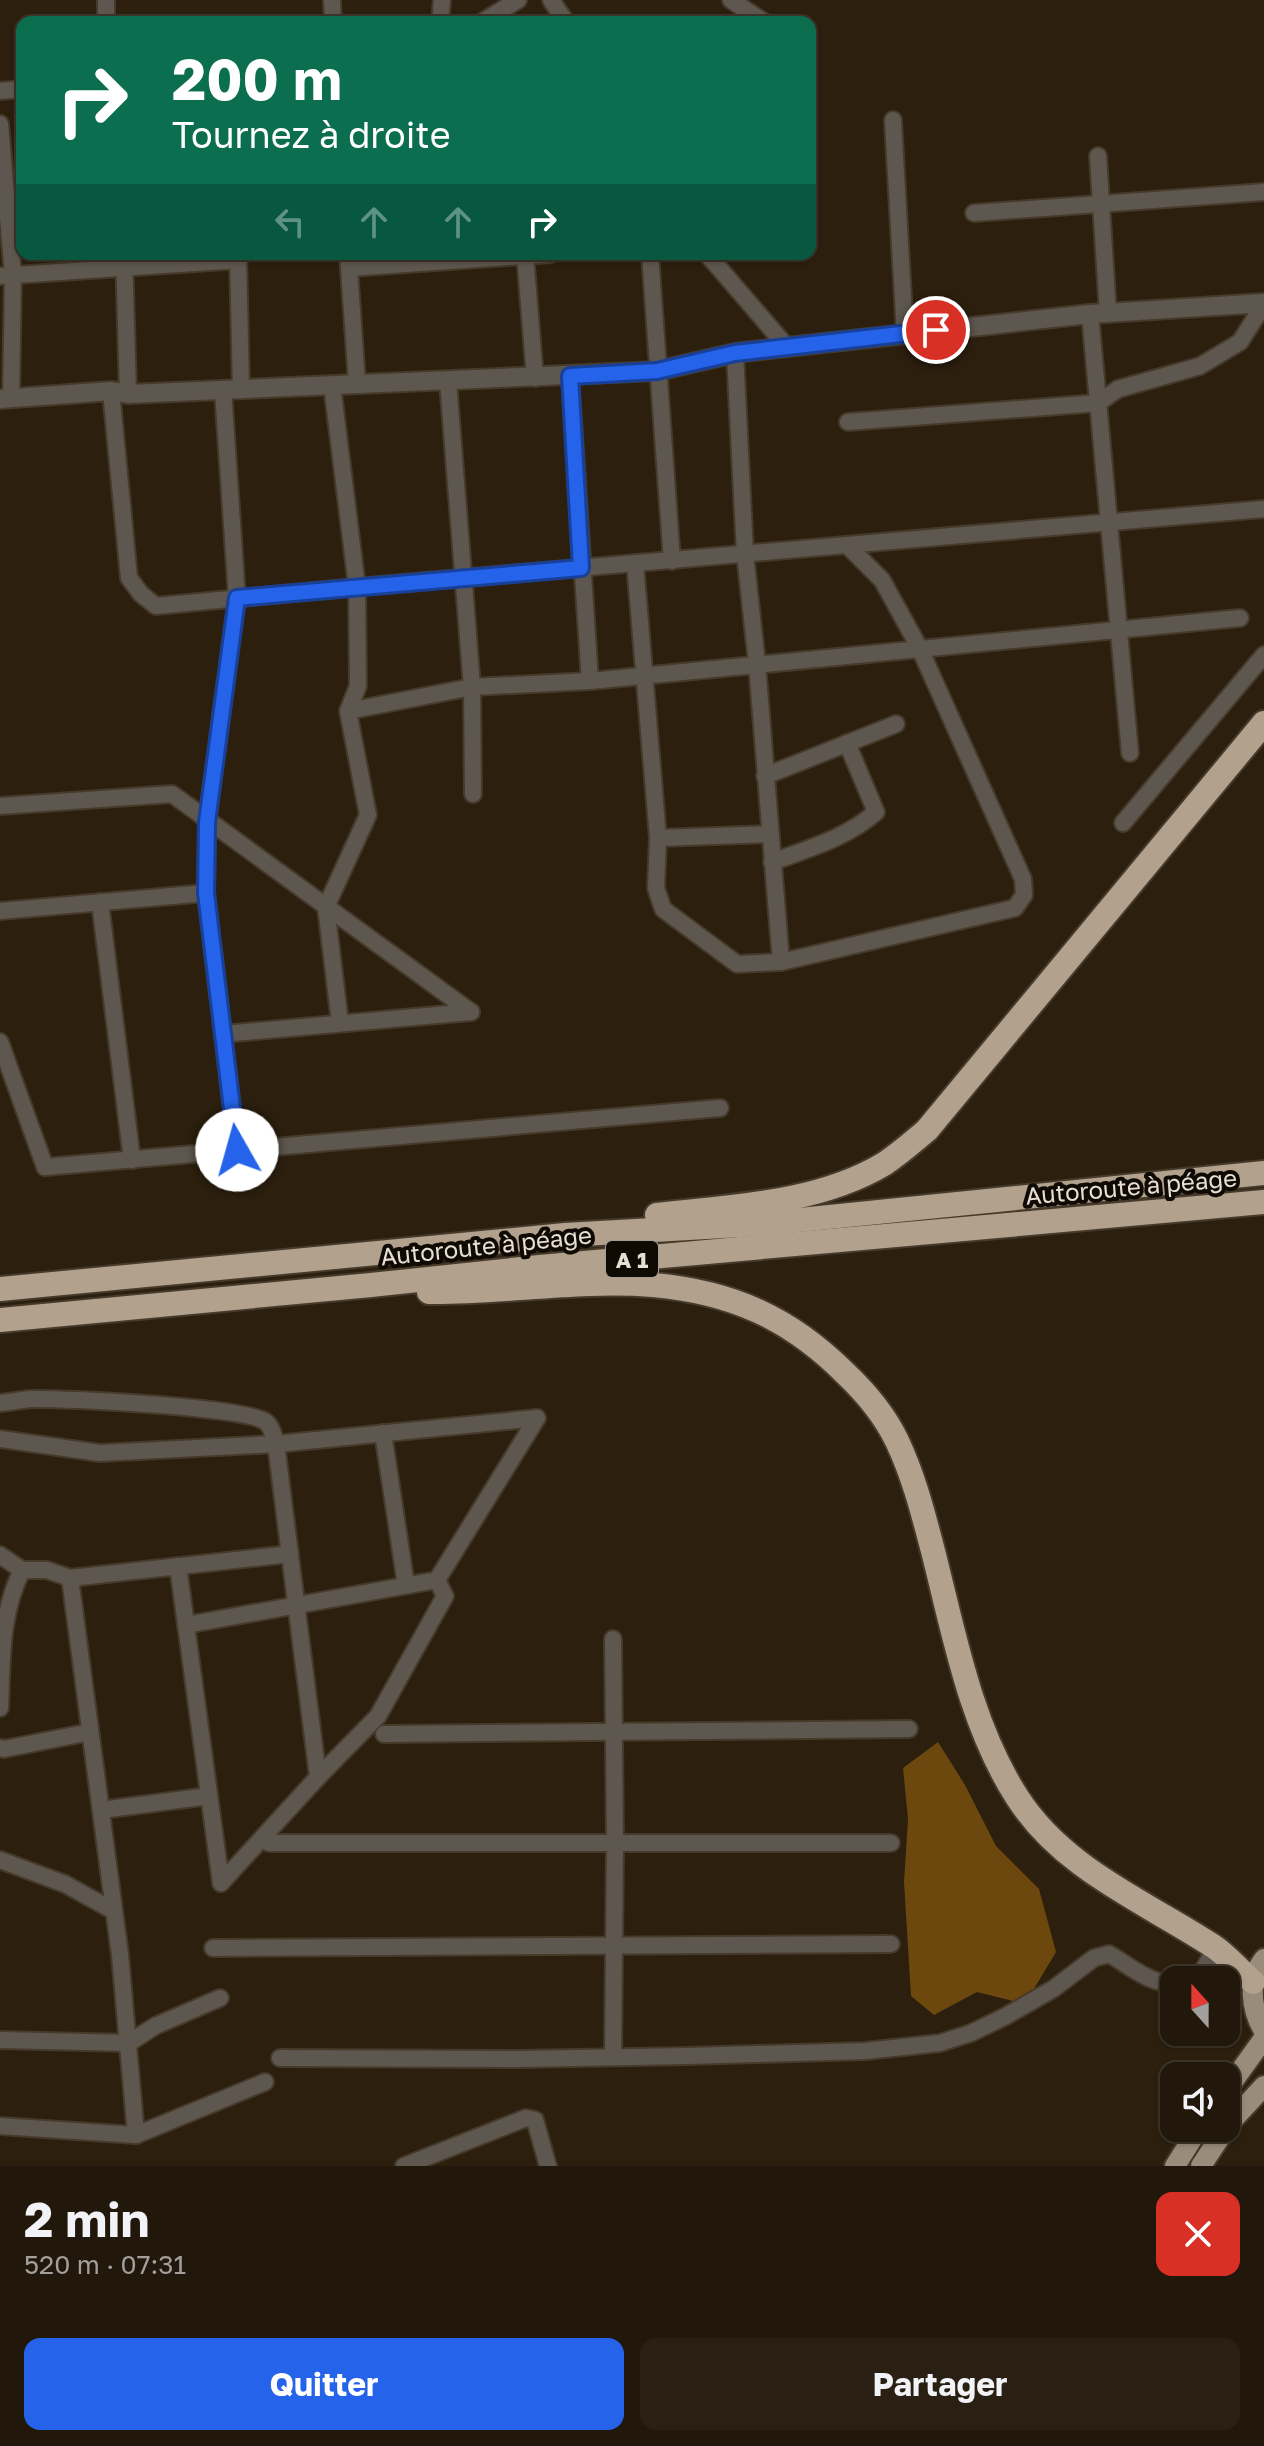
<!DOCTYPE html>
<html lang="fr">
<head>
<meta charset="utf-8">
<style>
  body { margin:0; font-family:"Golos Text",sans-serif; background:#292013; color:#f1f3f6; height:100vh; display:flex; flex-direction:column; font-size:30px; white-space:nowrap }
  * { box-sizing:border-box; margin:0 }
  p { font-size:26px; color:#a29f9c }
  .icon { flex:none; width:44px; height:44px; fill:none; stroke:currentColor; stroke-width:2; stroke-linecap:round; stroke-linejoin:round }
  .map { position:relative; height:2166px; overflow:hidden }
  .side { display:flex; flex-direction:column; background:#21170a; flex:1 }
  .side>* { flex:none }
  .banner { position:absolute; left:16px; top:16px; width:800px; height:244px; border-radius:16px; box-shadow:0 2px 6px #0004,0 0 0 2px #3e362b; background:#0b6e4f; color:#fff; overflow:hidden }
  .needle { width:52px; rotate:339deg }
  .controls { position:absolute; left:1160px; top:1966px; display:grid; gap:16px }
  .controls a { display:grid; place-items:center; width:80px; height:80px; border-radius:16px; background:#21170a; box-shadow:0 2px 6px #0004,0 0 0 2px #3e362b; font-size:40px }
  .pin { position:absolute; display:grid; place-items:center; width:68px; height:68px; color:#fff; margin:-34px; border:4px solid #fff; border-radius:50%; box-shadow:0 2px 8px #0007 }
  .me { position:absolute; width:88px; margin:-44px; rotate:353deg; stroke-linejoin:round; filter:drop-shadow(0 0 6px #0008) }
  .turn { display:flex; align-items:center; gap:28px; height:168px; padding:0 24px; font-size:36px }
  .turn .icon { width:104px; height:104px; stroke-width:2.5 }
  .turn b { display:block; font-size:56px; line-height:68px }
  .lanes { display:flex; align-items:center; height:76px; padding:0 24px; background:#0003; justify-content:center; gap:40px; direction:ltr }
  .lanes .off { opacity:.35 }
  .round { display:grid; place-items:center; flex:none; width:84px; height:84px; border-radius:16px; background:#292013 }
  .head { display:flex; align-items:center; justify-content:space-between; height:136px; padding:0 24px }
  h1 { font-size:48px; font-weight:700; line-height:60px }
  .primary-button { display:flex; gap:16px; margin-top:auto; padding:16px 24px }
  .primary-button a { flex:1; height:92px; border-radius:16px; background:#2563eb; color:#fff; font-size:32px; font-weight:700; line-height:92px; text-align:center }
  .primary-button a+a { background:#292013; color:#f1f3f6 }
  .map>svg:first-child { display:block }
</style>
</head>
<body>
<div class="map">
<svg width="1264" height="2166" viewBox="0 0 1264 2166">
  <rect width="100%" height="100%" fill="#2c1f0e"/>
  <path fill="#6c470e" d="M 938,1742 L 965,1785 L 996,1846 L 1039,1889 L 1056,1952 L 1025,2004 L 977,1992 L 934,2015 L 911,1996 L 904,1882 L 908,1819 L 903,1768 Z"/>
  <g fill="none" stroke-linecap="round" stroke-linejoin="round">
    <defs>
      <g id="minor">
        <path d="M 106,0 L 106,22"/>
        <path d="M 332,0 L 333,22"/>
        <path d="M 551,0 L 566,22"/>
        <path d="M 731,0 L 764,22"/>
        <path d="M 440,22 L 442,0"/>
        <path d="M 482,22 L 518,0"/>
        <path d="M 0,91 L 22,89"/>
        <path d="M 893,120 L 905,334"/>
        <path d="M 0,124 L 13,275 L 11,399"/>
        <path d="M 1098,156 L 1108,313"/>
        <path d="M 974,213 L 1264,192"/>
        <path d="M 124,254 L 128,394"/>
        <path d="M 238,254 L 241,389"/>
        <path d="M 348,254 L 357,383"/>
        <path d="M 525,254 L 535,378"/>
        <path d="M 650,254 L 672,561"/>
        <path d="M 707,254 L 787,347"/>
        <path d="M 349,268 L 551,254"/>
        <path d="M 0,276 L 239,260"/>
        <path d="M 1090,314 L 1130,753"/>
        <path d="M 570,376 L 590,681"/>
        <path d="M 448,381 L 472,687 L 473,794"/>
        <path d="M 332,385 L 357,587 L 358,686 L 348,711 L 368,815 L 326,907 L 340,1023"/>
        <path d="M 223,390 L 237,598 L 207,822 L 206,893 L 237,1150"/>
        <path d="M 111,391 L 129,578 L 141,594 L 156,606 L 357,587 L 1264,509"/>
        <path d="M 848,422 L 1098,403 L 1118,389 L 1200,366 L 1240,342 L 1264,304"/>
        <path d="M 635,563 L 658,838 L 656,888 L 663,909 L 737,964 L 781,962 L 757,664 L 745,554 L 735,353"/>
        <path d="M 348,711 L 472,687 L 590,681 L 1240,618"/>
        <path d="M 765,776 L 896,724"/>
        <path d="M 0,806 L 172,794 L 471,1012"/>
        <path d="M 1123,823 L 1264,655"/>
        <path d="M 658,838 L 769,834"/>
        <path d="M 772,862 C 807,849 847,838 876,812 L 847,743"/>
        <path d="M 100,902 L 132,1160"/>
        <path d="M 0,911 L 206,893"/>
        <path d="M 781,962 L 1015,908 L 1024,895 L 1023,879 L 920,649 L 882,580 L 847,545"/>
        <path d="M 223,1034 L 471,1012"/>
        <path d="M 0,1042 L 45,1167 L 720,1108"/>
        <path d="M 0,1403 C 10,1402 21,1400 31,1399 C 63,1398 249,1407 266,1422 C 272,1427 274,1437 276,1444 L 318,1777"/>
        <path d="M 383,1433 L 406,1585"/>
        <path d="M 0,1439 L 100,1453 L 276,1444 L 537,1418"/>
        <path d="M 0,1555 L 22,1570 L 47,1570 L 70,1578 L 290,1554"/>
        <path d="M 178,1566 L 221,1883"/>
        <path d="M 70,1578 L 120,1955 L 136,2135"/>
        <path d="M 186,1625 L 437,1580 L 537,1418"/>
        <path d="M 0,1708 C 2,1659 0,1615 22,1570"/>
        <path d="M 384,1734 L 909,1729"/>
        <path d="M 0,1748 L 4,1749 L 90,1732"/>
        <path d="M 101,1810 L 209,1796"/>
        <path d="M 269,1843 L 891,1843"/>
        <path d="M 0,1860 L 65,1884 L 114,1911"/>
        <path d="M 221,1883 L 318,1777 L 378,1716 L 445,1596 L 437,1580"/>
        <path d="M 213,1948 L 891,1944"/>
        <path d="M 1190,1980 L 1201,1974 L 1216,1947"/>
        <path d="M 0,2040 L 129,2043 L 155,2026 L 220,1998"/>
        <path d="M 613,2057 L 615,1843 L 613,1639"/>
        <path d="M 280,2058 L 519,2059 L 688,2056 L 865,2051 L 940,2043 L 971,2033 L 1006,2016 L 1053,1989 L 1094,1958 L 1109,1954 C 1129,1965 1150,1985 1174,1983"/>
        <path d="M 0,2126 L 136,2135 L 265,2082"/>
        <path d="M 404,2166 L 526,2118 L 535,2120 L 548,2166"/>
      </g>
      <path id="tertiary" d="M 0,399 L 111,391 L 128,394 L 657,371 L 735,353 L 787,347 L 1090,314 L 1264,303"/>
      <g id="primary">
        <path d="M 1264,1959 C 1247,1981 1251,2009 1264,2031"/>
        <path d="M 1226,2091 L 1264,2038"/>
        <path d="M 1226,2127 L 1264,2086"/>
        <path d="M 1175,2166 L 1199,2128"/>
        <path d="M 1201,2166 L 1226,2128"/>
      </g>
      <g id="motorway">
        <path d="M 657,1215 C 732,1206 817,1204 884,1164 C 899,1154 913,1142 927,1130 L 1264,723"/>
        <path d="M 0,1289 L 565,1235 L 759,1224 L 1264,1173"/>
        <path d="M 429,1292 C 503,1293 578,1279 653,1285 C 732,1292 790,1318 846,1374 C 866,1393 885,1416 897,1441 C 914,1477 923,1513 933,1551 C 954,1633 970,1724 1017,1797 C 1063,1869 1144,1901 1213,1946 C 1227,1955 1240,1971 1253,1982"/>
        <path d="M 0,1320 L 371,1285 L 540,1267 L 1264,1202"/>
      </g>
    </defs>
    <use href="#minor" stroke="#463a2a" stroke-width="20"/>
    <use href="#tertiary" stroke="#463a2a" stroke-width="22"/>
    <use href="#primary" stroke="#463a2a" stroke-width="24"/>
    <use href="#motorway" stroke="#463a2a" stroke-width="28"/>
    <use href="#minor" stroke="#5e574f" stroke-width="16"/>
    <use href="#tertiary" stroke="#5e574f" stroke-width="18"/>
    <use href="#primary" stroke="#9a8c7b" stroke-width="20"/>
    <use href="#motorway" stroke="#b2a18d" stroke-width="24"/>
  </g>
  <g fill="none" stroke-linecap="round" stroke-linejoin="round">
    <defs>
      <path id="route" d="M 237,1150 L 206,893 L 207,822 L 237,598 L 581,568 L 570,376 L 657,371 L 735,353 L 936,330"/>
    </defs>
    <use href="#route" stroke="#184099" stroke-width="20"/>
    <use href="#route" stroke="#2563eb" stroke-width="14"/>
  </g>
  <g text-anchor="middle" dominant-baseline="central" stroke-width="8" stroke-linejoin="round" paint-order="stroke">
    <rect fill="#100a04" stroke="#a69e96" stroke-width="2" x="606" y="1241" width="52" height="36" rx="6"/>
    <g font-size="22" font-weight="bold" fill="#e7ded4">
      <text x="632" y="1259">A 1</text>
    </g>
    <g font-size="24" fill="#e7ded4" stroke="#100a04">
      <text transform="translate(1131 1186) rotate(-5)">Autoroute à péage</text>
      <text transform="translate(486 1245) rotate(-6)">Autoroute à péage</text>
    </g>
  </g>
</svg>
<div class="controls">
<a><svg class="needle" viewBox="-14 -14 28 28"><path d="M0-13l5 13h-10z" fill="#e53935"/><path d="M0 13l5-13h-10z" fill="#a29f9c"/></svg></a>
<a><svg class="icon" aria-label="sound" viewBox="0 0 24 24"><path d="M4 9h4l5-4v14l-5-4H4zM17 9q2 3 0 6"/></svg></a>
</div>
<div class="pin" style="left:936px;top:330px;background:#d93025"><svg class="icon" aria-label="arrive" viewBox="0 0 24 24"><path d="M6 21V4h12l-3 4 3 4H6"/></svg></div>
<svg class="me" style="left:237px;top:1150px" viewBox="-20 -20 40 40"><circle r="19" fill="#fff"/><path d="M0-13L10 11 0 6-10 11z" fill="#2563eb"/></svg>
<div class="banner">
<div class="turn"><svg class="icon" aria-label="right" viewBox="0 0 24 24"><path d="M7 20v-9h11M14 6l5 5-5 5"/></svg><div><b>200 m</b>Tournez à droite</div></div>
<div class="lanes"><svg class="icon off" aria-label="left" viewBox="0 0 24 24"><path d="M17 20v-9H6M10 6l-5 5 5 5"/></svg><svg class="icon off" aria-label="ahead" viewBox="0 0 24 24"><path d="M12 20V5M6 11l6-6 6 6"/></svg><svg class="icon off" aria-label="ahead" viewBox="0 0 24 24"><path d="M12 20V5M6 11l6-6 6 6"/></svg><svg class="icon" aria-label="right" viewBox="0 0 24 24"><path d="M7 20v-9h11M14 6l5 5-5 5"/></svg></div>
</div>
</div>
<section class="side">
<div class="head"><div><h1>2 min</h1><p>520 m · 07:31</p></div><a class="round" style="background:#d93025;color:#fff"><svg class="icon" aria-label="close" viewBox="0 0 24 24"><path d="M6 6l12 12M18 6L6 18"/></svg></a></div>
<div class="primary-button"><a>Quitter</a><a>Partager</a></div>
</section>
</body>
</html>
